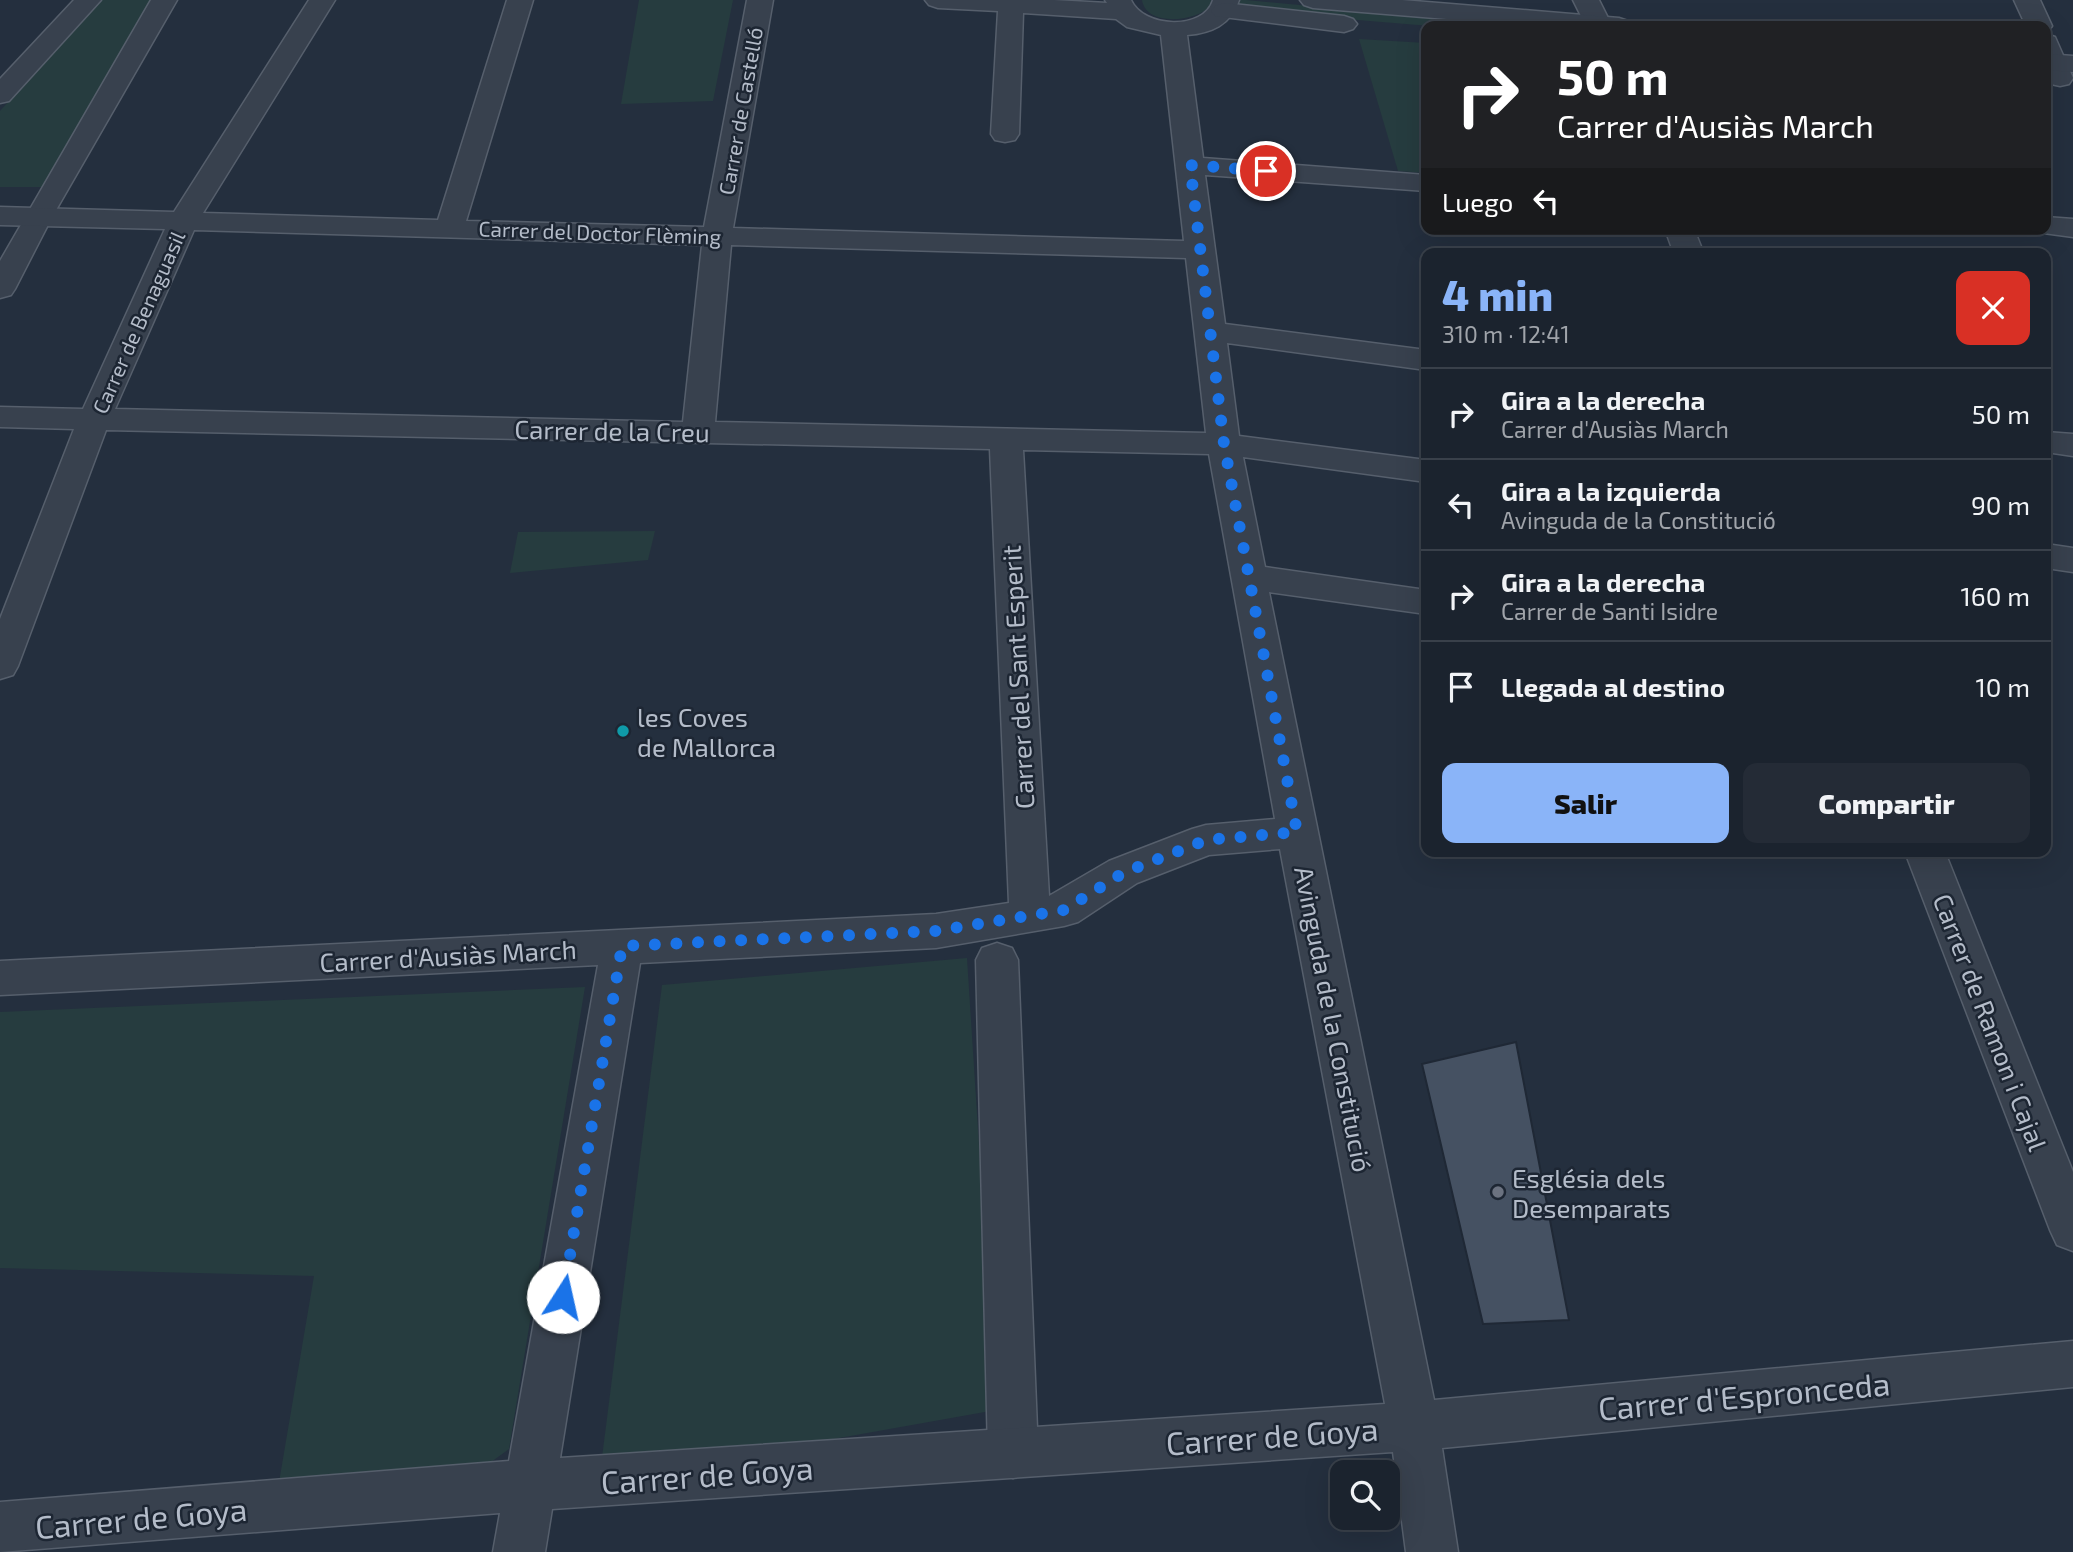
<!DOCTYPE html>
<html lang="es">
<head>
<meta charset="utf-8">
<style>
  body { margin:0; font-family:"Exo 2",sans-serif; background:#242b36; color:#f1f3f6; height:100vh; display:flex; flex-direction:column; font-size:26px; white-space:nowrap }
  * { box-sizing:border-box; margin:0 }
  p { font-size:23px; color:#a0a4aa }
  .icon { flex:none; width:38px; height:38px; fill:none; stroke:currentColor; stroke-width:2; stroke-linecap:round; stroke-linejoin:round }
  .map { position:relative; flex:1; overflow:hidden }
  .drawer { position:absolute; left:1421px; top:248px; width:630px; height:609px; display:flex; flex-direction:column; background:#1b232e; border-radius:14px; box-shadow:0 7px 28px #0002,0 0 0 2px #39404a }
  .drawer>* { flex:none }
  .top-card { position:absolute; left:1421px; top:21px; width:630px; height:214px; border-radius:14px; box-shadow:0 7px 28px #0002,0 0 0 2px #39404a; background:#202124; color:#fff; overflow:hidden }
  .controls { position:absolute; left:1330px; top:1460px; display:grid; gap:14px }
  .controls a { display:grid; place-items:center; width:70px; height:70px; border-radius:14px; background:#1b232e; box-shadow:0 7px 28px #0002,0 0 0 2px #39404a; font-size:35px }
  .pin { position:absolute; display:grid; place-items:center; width:60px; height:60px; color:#fff; margin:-30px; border:4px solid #fff; border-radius:50%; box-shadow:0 2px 7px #0007 }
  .me { position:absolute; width:77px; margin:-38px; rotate:10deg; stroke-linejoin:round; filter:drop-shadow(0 0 5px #0008) }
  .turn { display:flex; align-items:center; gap:24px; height:147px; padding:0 21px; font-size:32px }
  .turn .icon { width:91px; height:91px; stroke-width:2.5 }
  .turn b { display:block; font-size:49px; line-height:60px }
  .then { display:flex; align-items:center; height:66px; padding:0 21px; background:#0003; gap:14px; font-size:26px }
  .round { display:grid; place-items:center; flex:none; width:74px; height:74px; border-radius:14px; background:#242b36 }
  .overview { display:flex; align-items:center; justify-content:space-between; height:119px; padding:0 21px }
  h1 { font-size:42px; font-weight:800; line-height:52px; color:#8ab4f8 }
  .primary-button { display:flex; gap:14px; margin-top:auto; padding:14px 21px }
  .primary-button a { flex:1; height:80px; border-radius:14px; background:#8ab4f8; color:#111; font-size:28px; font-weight:800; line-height:80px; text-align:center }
  .primary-button a+a { background:#242b36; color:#f1f3f6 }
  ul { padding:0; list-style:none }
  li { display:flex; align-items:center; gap:21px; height:91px; padding:0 21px; border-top:2px solid #39404a }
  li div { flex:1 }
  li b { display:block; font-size:26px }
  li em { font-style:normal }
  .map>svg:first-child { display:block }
</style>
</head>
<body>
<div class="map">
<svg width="2073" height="1552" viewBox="0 0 2073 1552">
  <rect width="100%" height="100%" fill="#242f3e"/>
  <g fill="#263c3f">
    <path d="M 101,0 L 154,0 L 42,187 L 0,187 L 0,111 Z"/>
    <path d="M 639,0 L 733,0 L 713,101 L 621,104 Z"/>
    <path d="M 1142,0 L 1211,0 L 1210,6 C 1196,22 1146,27 1142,0 Z"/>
    <path d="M 1240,0 L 1246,0 L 1527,26 L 1430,26 L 1236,10 Z"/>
    <path d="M 1359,39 L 1426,43 L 1426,173 L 1398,171 Z"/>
    <path d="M 655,531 L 648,560 L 510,573 L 518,532 Z"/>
    <path d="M 967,958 L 996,1410 L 599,1481 L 662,985 Z"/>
    <path d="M 585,987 L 509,1449 L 450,1492 L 278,1488 L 314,1276 L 0,1268 L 0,1012 Z"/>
  </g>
  <path fill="#455162" stroke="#1f2835" stroke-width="2" d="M 1516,1042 L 1569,1320 L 1483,1324 L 1422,1064 Z"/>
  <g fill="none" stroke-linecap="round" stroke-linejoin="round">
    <defs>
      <g id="pedestrian">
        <path d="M 74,0 L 101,0 L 9,101 L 0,103 L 0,79 Z"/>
        <path d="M 151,0 L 177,0 L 52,217 L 15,289 L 11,295 L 0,298 L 0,261 Z"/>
        <path d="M 997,943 L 1012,948 L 1018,960 L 1038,1453 L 1031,1471 L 1013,1478 L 995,1471 L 988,1453 L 976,960 L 982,948 Z"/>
      </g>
      <g id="minor">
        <path d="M 309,0 L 335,0 L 203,213 L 438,220 L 507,0 L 533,0 L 466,221 L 704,227 L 747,0 L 773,0 L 733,228 L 1184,241 L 1161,35 L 1127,27 L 1116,19 L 1023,13 L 1019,134 L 1015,140 L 1005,142 L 995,140 L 991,134 L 998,11 L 938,8 L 929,5 L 925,0 L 1054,0 L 1107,3 L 1105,0 L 1131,0 C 1143,28 1204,31 1213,0 L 1239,0 C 1231,25 1211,33 1187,35 L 1203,158 L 1426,175 L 1426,191 L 1205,175 L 1225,324 L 1426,350 L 1426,370 L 1227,343 L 1239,436 L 1426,460 L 1426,482 L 1243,457 L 1265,567 L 1426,590 L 1426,614 L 1269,592 L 1434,1400 L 2073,1341 L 2073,1387 L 1442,1448 L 1458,1552 L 1406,1552 L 1393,1452 L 552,1509 L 545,1552 L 493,1552 L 500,1513 L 0,1552 L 0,1502 L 509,1461 L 598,965 L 0,995 L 0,961 L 936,914 L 1009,903 L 990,449 L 106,430 L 18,666 L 13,675 L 0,679 L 0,619 L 74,429 L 0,427 L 0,407 L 83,409 L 165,229 L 0,225 L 0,207 L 174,212 ZM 194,230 L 702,245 L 683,422 L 115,409 ZM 731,245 L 1186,258 L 1206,433 L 715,422 ZM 1023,450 L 1209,454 L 1275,819 L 1206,825 L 1192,829 L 1109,861 L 1049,896 ZM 1280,849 L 1385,1404 L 560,1458 L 640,963 L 936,948 L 1064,926 L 1078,922 L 1137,883 L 1209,855 Z"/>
        <path d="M 1573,0 L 1599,0 L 1612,26 L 1586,26 Z"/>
        <path d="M 2014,0 L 2040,0 L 2052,26 L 2048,31 L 2046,32 L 2046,26 L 2026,26 Z"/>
        <path d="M 2046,34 L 2055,37 L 2073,78 L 2069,84 L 2060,86 L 2051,84 L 2047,78 Z"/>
        <path d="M 2046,217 L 2073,219 L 2073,237 L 2036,232 L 2034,229 L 2046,229 Z"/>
        <path d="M 1665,229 L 1694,229 L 1704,254 L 1674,254 Z"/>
        <path d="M 2046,432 L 2073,434 L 2073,456 L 2046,452 Z"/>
        <path d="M 2046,544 L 2073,548 L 2073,572 L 2046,568 Z"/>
        <path d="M 1905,852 L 1945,852 L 2073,1172 L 2073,1251 L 2057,1245 L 2050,1230 Z"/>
      </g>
      <g id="tertiary">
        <path d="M 1300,0 L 1402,0 L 1619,18 L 1628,21 L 1632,26 L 1532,26 L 1313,8 L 1304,5 Z"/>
        <path d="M 1224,3 L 1344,16 L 1353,19 L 1357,24 L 1353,29 L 1344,32 L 1215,16 L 1211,11 L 1215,6 Z"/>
        <path d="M 2046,54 L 2073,56 L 2073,72 L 2046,70 Z"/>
      </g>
    </defs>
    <use href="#pedestrian" stroke="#565f6c" stroke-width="3"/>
    <use href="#minor" stroke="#565f6c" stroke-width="3"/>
    <use href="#tertiary" stroke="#565f6c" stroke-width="3"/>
    <use href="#pedestrian" fill="#38414e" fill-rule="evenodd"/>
    <use href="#minor" fill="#38414e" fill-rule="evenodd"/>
    <use href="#tertiary" fill="#38414e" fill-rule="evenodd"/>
  </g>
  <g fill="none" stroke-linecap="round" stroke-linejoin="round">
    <path stroke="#1a73e8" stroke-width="12" stroke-dasharray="0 21.6" d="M 563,1297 L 622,946 L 936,931 L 1064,910 L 1123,873 L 1206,840 L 1297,832 L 1224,444 L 1190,165 L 1266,171"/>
  </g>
  <circle fill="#0f9aa8" stroke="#1d2633" stroke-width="2.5" cx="623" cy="731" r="7"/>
  <circle fill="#6b7280" stroke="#1d2633" stroke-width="2.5" cx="1498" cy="1192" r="7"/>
  <g text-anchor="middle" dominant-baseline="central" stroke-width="5" stroke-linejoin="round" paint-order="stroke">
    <g font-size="21" fill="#b4bcc9" stroke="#1d2633">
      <text transform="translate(740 111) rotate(-80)">Carrer de Castelló</text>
      <text transform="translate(600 232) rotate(2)">Carrer del Doctor Flèming</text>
      <text transform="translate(138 322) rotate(-66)">Carrer de Benaguasil</text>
    </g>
    <g font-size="26" fill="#b4bcc9" stroke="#1d2633">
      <text transform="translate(612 430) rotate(1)">Carrer de la Creu</text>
      <text transform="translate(1017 677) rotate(-93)">Carrer del Sant Esperit</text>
      <text transform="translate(448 955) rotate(-3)">Carrer d'Ausiàs March</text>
      <text transform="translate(1334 1019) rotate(79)">Avinguda de la Constitució</text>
      <text transform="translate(1991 1022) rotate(69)">Carrer de Ramon i Cajal</text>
    </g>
    <g font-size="26" fill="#b4bcc9" stroke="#1d2633" text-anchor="start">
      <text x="637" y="716">les Coves<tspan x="637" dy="30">de Mallorca</tspan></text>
      <text x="1512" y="1177">Església dels<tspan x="1512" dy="30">Desemparats</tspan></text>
    </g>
    <g font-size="32" fill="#b4bcc9" stroke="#1d2633">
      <text transform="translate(1744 1395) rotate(-5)">Carrer d'Espronceda</text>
      <text transform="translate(1272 1435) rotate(-4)">Carrer de Goya</text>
      <text transform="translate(707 1474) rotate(-4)">Carrer de Goya</text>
      <text transform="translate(141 1517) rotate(-5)">Carrer de Goya</text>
    </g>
  </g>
</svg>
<div class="controls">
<a><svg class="icon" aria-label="search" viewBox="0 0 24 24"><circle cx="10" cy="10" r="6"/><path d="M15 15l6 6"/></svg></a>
</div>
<div class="pin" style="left:1266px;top:171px;background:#d93025"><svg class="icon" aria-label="arrive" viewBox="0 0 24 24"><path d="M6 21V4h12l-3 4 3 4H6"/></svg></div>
<svg class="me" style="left:563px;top:1297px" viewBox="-20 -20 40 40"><circle r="19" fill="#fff"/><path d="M0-13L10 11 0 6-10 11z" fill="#1a73e8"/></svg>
<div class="top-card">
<div class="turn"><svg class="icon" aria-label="right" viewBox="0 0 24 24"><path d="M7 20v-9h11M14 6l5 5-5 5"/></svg><div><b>50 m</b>Carrer d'Ausiàs March</div></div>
<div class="then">Luego<svg class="icon" aria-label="left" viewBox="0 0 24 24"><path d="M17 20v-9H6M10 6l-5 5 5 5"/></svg></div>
</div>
<section class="drawer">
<div class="overview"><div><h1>4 min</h1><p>310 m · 12:41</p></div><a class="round" style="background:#d93025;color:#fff"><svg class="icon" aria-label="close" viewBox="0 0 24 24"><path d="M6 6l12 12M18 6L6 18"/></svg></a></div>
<ul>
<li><svg class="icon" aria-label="right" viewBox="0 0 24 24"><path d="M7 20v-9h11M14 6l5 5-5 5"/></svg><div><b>Gira a la derecha</b><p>Carrer d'Ausiàs March</p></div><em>50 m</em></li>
<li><svg class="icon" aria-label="left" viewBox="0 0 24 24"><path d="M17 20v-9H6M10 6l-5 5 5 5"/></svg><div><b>Gira a la izquierda</b><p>Avinguda de la Constitució</p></div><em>90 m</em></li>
<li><svg class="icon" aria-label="right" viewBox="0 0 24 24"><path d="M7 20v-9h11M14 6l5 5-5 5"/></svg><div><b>Gira a la derecha</b><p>Carrer de Santi Isidre</p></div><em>160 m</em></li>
<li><svg class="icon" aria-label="arrive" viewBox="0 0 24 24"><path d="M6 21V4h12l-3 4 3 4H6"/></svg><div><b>Llegada al destino</b></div><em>10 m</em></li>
</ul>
<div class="primary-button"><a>Salir</a><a>Compartir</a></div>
</section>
</div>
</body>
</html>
